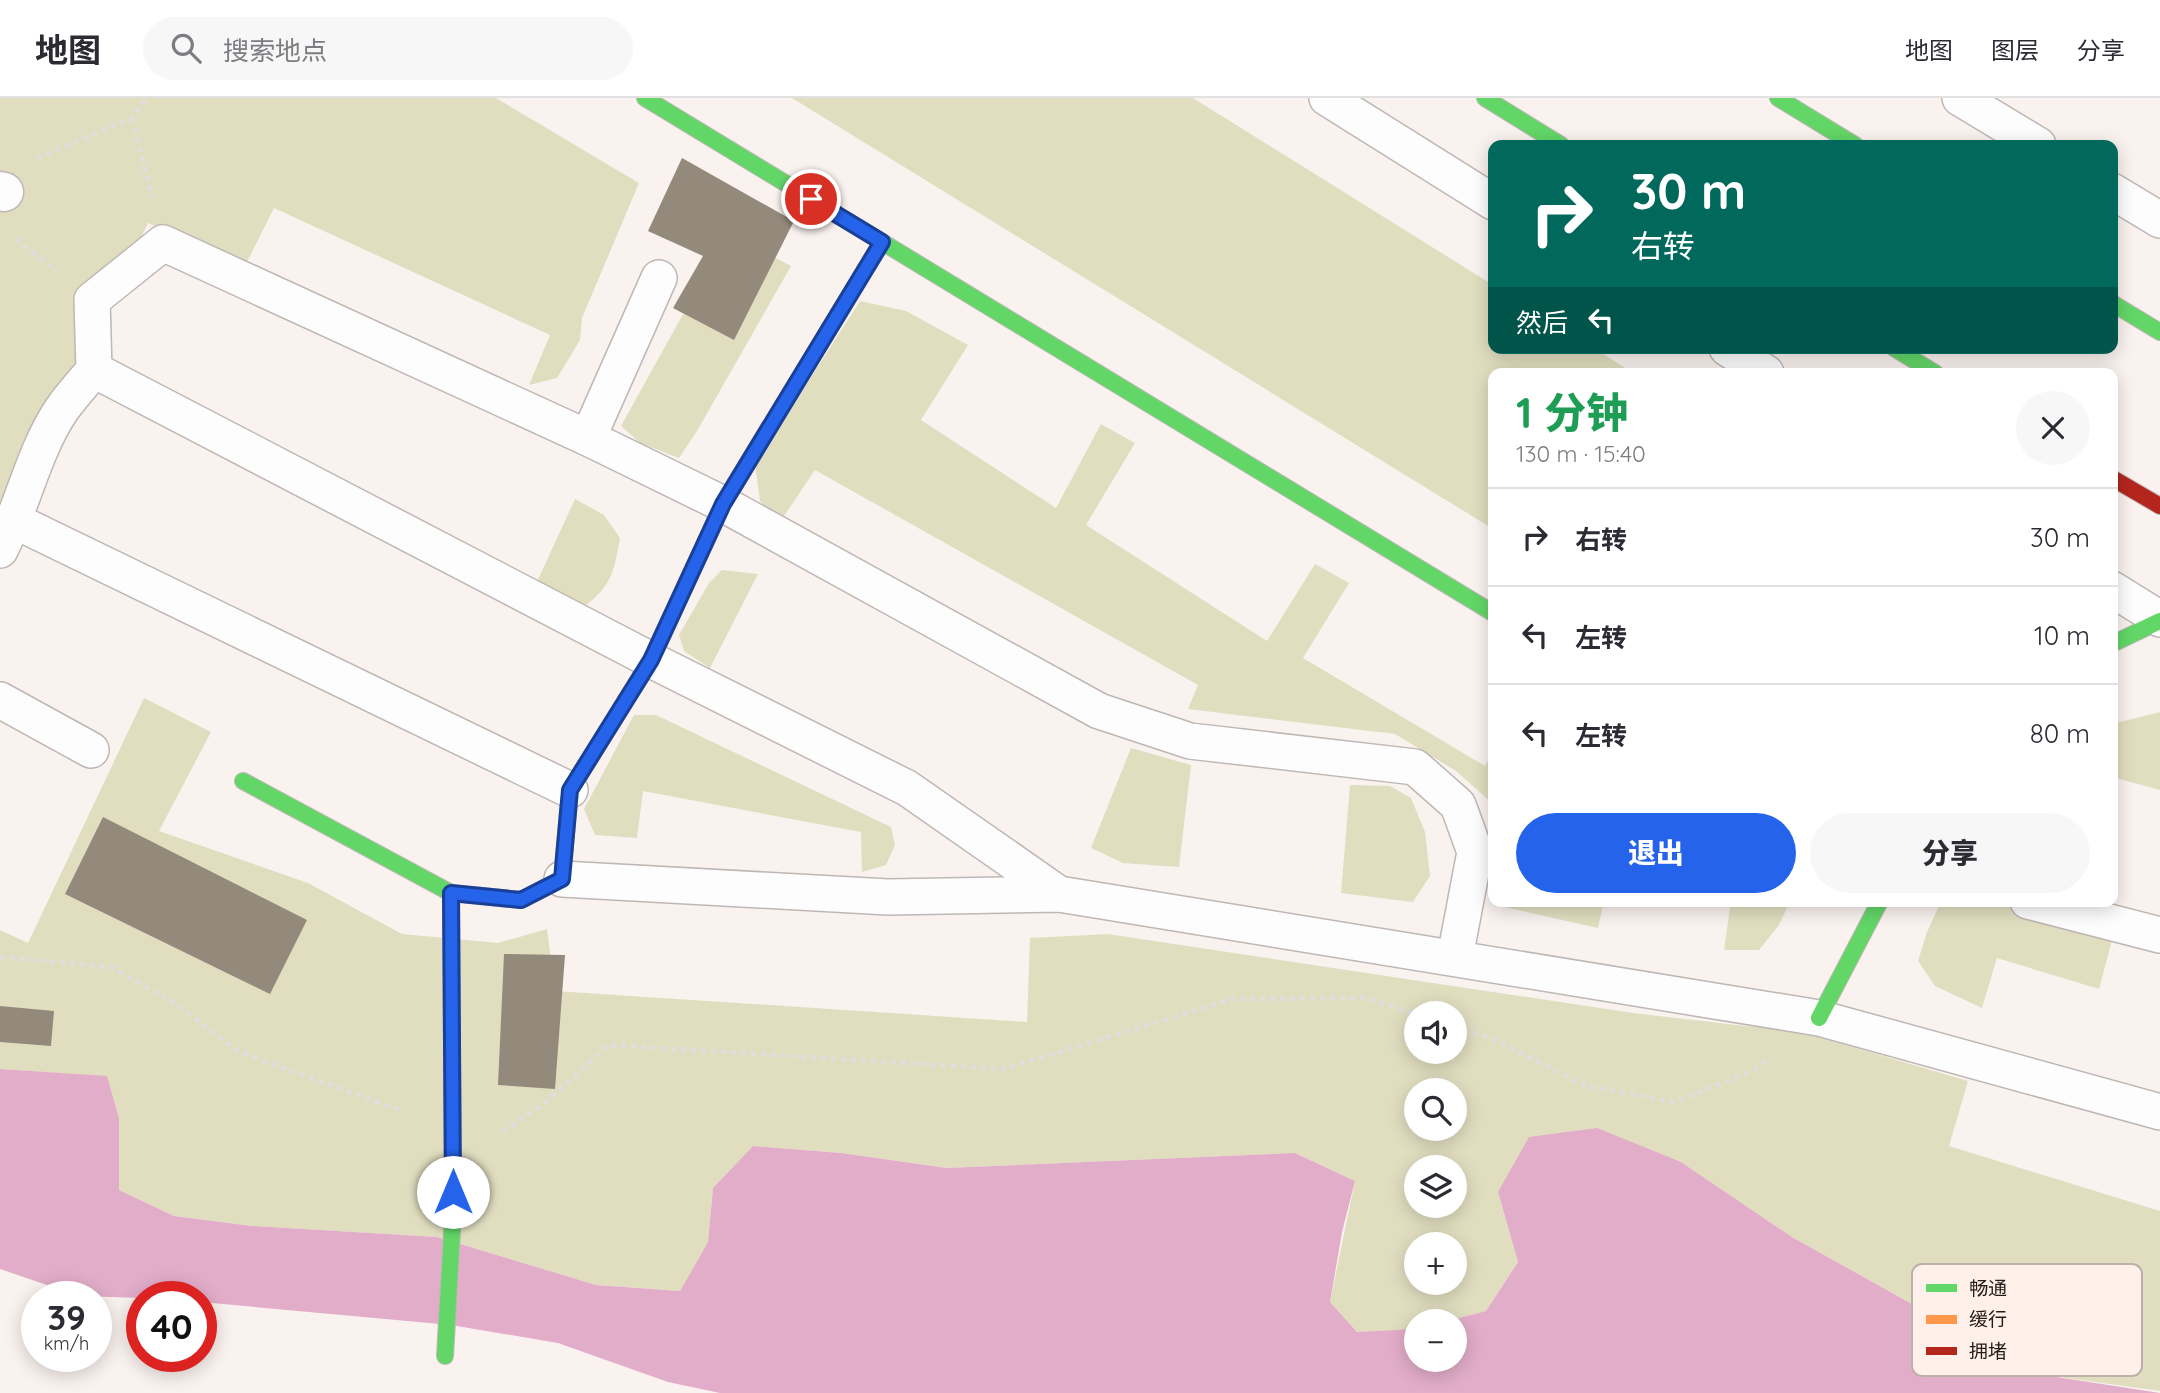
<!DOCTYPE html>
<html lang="zh">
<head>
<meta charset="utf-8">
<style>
  body { margin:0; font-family:Quicksand,"Noto Sans SC",sans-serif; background:#f7f7f7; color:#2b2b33; height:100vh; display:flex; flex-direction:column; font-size:26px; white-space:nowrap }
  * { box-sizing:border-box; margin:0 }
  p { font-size:23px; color:#7c7c81 }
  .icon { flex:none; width:38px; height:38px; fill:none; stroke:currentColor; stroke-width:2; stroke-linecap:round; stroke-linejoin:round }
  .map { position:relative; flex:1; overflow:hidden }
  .side { position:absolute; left:1488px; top:270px; width:630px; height:539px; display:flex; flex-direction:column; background:#fff; border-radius:14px; box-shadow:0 4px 18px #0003 }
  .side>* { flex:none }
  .banner { position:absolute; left:1488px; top:42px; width:630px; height:214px; border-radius:14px; box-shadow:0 4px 18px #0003; background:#00695c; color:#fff; overflow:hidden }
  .fabs { position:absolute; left:1404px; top:903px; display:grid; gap:14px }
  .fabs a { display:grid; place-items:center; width:63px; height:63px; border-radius:50%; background:#fff; box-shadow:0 4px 18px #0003; font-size:35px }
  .speed { position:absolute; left:21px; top:1183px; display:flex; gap:14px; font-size:35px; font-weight:700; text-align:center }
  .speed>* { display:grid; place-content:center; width:91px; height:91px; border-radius:50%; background:#fff; box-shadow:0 4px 18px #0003; line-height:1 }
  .speed small { font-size:18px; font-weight:400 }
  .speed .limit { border:10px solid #d22; background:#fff; color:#111 }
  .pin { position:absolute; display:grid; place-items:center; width:60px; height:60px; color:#fff; margin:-30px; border:4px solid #fff; border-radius:50%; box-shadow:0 2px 7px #0007 }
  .me { position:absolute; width:77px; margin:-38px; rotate:0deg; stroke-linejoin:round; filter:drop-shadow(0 0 5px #0008) }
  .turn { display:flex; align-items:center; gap:24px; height:147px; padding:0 28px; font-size:32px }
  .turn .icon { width:91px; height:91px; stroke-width:2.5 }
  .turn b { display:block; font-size:49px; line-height:60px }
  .then { display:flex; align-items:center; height:66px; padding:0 28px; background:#0003; gap:14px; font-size:26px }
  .round { display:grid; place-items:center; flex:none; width:74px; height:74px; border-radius:37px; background:#f7f7f7 }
  .overview { display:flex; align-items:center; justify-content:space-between; height:119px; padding:0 28px }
  h1 { font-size:42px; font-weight:800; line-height:52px; color:#1e9e55 }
  .cta { display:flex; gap:14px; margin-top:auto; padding:14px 28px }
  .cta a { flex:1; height:80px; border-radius:42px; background:#2563eb; color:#fff; font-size:28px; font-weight:800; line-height:80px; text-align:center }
  .cta a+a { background:#f7f7f7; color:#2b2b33 }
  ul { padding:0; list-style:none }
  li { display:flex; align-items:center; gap:21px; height:98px; padding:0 28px; border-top:2px solid #e1e1e2 }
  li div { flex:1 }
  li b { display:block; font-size:26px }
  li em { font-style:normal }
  header { display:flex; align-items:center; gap:42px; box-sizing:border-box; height:98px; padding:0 35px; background:#fff; border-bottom:2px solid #e1e1e2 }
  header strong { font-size:33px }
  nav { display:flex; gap:38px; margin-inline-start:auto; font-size:24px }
  .search { width:490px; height:63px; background:#f7f7f7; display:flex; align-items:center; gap:18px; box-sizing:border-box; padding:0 24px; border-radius:38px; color:#7c7c81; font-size:26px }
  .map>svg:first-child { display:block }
</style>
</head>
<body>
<header>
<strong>地图</strong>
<div class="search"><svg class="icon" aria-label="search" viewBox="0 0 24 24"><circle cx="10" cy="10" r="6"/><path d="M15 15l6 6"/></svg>搜索地点</div>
<nav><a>地图</a><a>图层</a><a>分享</a></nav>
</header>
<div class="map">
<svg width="2160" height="1295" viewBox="0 0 2160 1295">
  <rect width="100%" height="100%" fill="#faf2ef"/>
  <g fill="#e1dec0" fill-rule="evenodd">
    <path d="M 0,0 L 496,0 L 639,85 L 582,220 L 580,242 L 557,280 L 529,287 L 550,237 L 274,110 L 245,168 L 148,125 L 0,428 Z"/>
    <path d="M 792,0 L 1193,0 L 1493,187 L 1493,250 L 1594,250 L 1633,275 L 1493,275 L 1493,431 Z"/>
    <path d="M 728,135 L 791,168 L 697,333 L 679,360 L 640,345 L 621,328 Z"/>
    <path d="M 860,203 L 906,213 L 968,247 L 921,322 L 1056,410 L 1101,326 L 1135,345 L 1086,427 L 1267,543 L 1315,466 L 1349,485 L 1303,560 L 1485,668 L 1493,653 L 1493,706 L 1456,673 L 1395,636 L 1188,611 L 1198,587 L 815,372 L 780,424 L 760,403 L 755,366 Z"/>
    <path d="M 575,401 L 604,417 L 620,440 C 614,472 613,486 586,507 L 536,486 Z"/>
    <path d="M 722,472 L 758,476 L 710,570 L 684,553 L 679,537 L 709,485 Z"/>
    <path d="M 144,600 L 211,634 L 159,733 L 308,785 L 402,836 L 498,845 L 547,831 L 555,893 L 1027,924 L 1030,840 L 1108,836 L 1633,915 L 1805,935 L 1968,983 L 1949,1048 L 2160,1113 L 2160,1293 L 2037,1276 L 1792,1139 L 1681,1064 L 1498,1094 L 1518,1164 L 1486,1213 L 1447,1223 L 1416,1223 L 1416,1231 L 1410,1233 L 1357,1234 L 1330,1204 L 1355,1083 L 1295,1055 L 947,1070 L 841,1055 L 753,1048 L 713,1090 L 708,1144 L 680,1193 L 596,1187 L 437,1139 L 252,1128 L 174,1118 L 119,1092 L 119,1020 L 107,979 L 0,971 L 0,832 L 28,845 ZM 1416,915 L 1454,915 L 1454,954 L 1416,954 ZM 1416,992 L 1454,992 L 1454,1031 L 1416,1031 ZM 1416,1069 L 1454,1069 L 1454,1108 L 1416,1108 ZM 1416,1146 L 1454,1146 L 1454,1185 L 1416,1185 Z"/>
    <path d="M 2160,614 L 2160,692 L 2112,679 L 2112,626 Z"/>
    <path d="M 634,617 L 656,617 L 891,729 L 895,747 L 886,767 L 862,774 L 861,734 L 643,693 L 637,740 L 595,737 L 584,711 Z"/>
    <path d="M 1131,650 L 1191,667 L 1179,769 L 1123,765 L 1091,750 Z"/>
    <path d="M 1350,687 L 1390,688 L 1411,700 L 1425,734 L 1430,778 L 1413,804 L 1341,795 Z"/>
    <path d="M 1500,803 L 1604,803 L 1598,830 L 1500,808 Z"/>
    <path d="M 1731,803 L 1790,803 L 1779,827 L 1759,852 L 1724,852 Z"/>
    <path d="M 1950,803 L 2013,803 L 2115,831 L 2099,891 L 1997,860 L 1982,910 L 1935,888 L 1918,863 L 1927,834 L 1939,808 Z"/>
  </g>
  <path fill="#e2adc9" d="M 0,971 L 107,978 L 119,1020 L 119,1092 L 174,1118 L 252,1128 L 437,1139 L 596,1187 L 680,1193 L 708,1144 L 713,1090 L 753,1048 L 841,1055 L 947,1070 L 1295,1055 L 1355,1083 L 1342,1134 L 1330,1204 L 1357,1234 L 1416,1231 L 1416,1262 L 1454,1262 L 1454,1223 L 1447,1223 L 1486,1213 L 1518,1164 L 1498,1094 L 1529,1039 L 1597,1030 L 1681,1064 L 1792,1139 L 2037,1276 L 2160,1295 L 720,1295 L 668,1284 L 558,1245 L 451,1227 L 201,1204 L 201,1199 L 142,1200 L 79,1198 L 0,1171 Z"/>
  <g fill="#938a7c">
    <path d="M 682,60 L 794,123 L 734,242 L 673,210 L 703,158 L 648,133 Z"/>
    <path d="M 103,719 L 307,822 L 270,896 L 65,796 Z"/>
    <path d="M 504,856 L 565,857 L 555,991 L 498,987 Z"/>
    <path d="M 0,908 L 54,913 L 51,948 L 0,944 Z"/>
  </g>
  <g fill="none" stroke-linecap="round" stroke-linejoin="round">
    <defs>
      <g id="lane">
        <path d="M 1327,0 L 1493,104"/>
        <path d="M 1960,0 L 2038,47"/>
        <path d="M 2112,93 L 2160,122"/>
        <path d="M 1727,250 L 1766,275"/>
        <path d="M 94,272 L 651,562 L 907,690 L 1059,796"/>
        <path d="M 588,340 L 659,180"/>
        <path d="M 15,423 L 570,692"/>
        <path d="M 0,452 C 23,407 34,352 62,311 C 72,297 83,285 94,272 L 92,202 L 163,145 L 588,340 L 723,406 L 1099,613 L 1190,643 L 1415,669 L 1458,707 L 1475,754 L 1455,859"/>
        <path d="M 2112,491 L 2160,521"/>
        <path d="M 0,602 L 91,652"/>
        <path d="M 562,781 L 888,799 L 1059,796 L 1819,920 L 2160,1014"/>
        <path d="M 2028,803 L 2160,837"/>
      </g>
      <path id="street" d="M 0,93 L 4,94"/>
      <g id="fast">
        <path d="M 645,0 L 1493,515"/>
        <path d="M 1485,0 L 1561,47"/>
        <path d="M 1778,0 L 1855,47"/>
        <path d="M 2112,205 L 2160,234"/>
        <path d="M 1894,250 L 1935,275"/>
        <path d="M 701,454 L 723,406 L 882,144"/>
        <path d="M 2112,546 L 2160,523"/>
        <path d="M 243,683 L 451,795 L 521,802 L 562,781 L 570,692 L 587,665"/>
        <path d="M 1819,920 L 1880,803"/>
        <path d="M 445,1258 L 453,1116 L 451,795"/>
      </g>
      <path id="slow" d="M 587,665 L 651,562 L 701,454"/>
      <path id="jam" d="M 2112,380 L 2160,408"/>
    </defs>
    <use href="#lane" stroke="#beb7b4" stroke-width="38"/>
    <use href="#street" stroke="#beb7b4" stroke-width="41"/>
    <use href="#fast" stroke="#beb7b4" stroke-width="18"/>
    <use href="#slow" stroke="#beb7b4" stroke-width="18"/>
    <use href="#jam" stroke="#beb7b4" stroke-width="18"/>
    <g stroke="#e0dedc" stroke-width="4.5" stroke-dasharray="5 5" stroke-linecap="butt">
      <path d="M 132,20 L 152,100"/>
      <path d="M 37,60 L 132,20 L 147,0"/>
      <path d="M 16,141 L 56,173"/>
      <path d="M 0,859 L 111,869 L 178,907 L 239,954 L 403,1013"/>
      <path d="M 1454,928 L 1495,942 L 1586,988 L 1674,1004 L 1754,972 L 1770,960"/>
      <path d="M 503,1034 L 546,1004 L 608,947 L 1004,971 L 1232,901 L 1367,900 L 1416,916"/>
    </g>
    <use href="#lane" stroke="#fefdfd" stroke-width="35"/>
    <use href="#street" stroke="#fefdfd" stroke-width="38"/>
    <use href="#fast" stroke="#63d668" stroke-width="16"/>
    <use href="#slow" stroke="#ff974d" stroke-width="16"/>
    <use href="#jam" stroke="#b3261e" stroke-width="16"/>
  </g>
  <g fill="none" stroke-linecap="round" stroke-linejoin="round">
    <defs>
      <path id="route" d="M 453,1094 L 451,795 L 521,802 L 562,781 L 570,692 L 651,562 L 723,406 L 882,144 L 811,101"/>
    </defs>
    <use href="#route" stroke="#184099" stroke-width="18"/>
    <use href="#route" stroke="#2563eb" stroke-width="12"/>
  </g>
  <rect x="1912" y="1166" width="230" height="112" rx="10" fill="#fff0ea" stroke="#bdb0ab" stroke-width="2"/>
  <rect x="1926" y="1186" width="31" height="8" fill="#63d668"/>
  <rect x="1926" y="1217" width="31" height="9" fill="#ff974d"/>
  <rect x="1926" y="1249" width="31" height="8" fill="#b3261e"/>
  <g font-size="19" fill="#221c19">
    <text x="1969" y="1197">畅通</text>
    <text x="1969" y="1228">缓行</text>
    <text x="1969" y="1260">拥堵</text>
  </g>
</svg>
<div class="fabs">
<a><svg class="icon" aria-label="sound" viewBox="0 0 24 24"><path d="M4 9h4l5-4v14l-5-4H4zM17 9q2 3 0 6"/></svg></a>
<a><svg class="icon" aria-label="search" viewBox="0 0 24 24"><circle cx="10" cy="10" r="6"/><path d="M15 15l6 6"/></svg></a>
<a><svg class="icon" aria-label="layers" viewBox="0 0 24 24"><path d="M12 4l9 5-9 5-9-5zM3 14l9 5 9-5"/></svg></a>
<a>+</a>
<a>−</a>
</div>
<div class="speed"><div>39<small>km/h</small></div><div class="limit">40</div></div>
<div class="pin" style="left:811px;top:101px;background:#d93025"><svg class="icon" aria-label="arrive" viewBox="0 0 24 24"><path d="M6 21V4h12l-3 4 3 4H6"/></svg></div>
<svg class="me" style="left:453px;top:1094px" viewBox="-20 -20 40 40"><circle r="19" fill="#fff"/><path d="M0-13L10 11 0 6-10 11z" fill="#2563eb"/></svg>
<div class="banner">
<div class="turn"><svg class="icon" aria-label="right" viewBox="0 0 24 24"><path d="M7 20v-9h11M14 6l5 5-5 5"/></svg><div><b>30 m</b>右转</div></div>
<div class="then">然后<svg class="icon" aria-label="left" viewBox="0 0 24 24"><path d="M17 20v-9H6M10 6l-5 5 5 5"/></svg></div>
</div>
<section class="side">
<div class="overview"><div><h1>1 分钟</h1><p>130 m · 15:40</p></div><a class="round"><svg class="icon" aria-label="close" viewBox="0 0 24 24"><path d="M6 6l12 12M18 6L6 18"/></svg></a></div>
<ul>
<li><svg class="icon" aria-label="right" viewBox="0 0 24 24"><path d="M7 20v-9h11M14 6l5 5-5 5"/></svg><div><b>右转</b></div><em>30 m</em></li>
<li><svg class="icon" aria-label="left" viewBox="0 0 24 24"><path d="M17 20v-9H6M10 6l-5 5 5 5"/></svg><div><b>左转</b></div><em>10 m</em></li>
<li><svg class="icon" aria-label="left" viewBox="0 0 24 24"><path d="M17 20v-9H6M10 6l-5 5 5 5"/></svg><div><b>左转</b></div><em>80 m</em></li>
</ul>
<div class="cta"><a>退出</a><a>分享</a></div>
</section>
</div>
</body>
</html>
